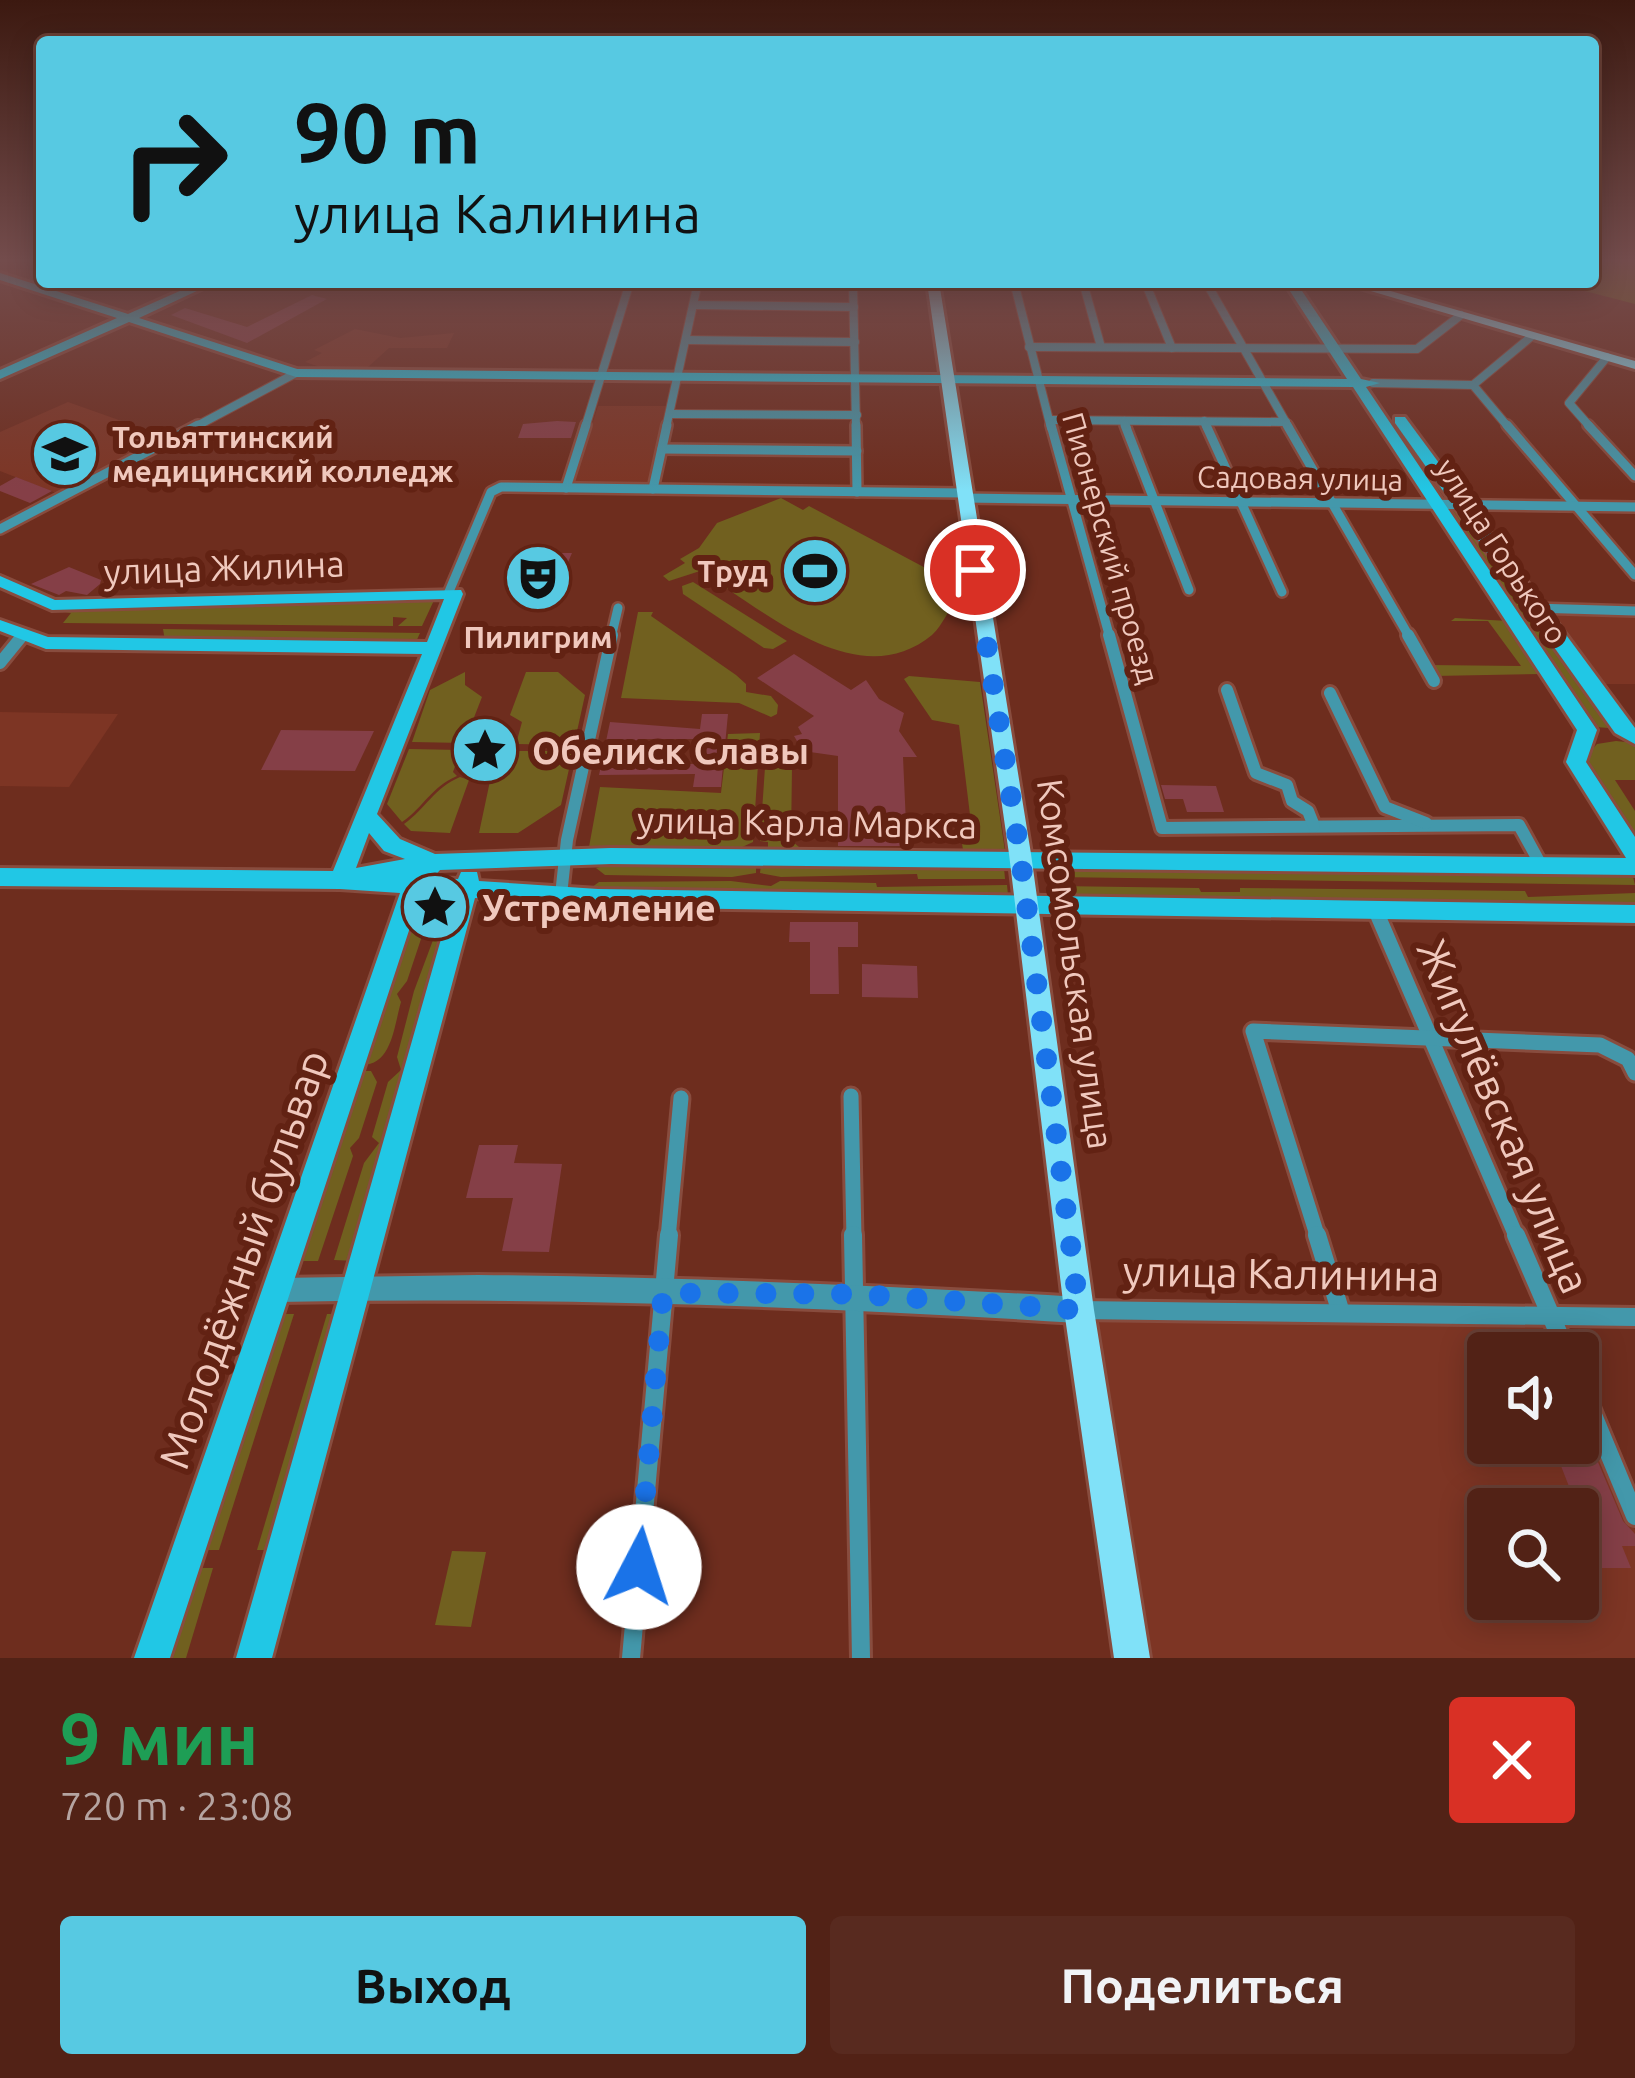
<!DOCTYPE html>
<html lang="ru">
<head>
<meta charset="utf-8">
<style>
  body { margin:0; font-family:Ubuntu,sans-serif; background:#582a1f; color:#f1f3f6; height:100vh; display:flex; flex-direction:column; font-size:45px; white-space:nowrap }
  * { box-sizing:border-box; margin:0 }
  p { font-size:39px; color:#b5a4a1 }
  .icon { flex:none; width:66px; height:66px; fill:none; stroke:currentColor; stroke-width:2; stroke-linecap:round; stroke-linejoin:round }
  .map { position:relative; height:1658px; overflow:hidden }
  .sheet { display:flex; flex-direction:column; background:#522216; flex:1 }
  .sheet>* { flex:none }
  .hud { position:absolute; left:36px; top:36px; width:1563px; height:252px; border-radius:12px; box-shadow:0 6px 30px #0003,0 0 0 3px #683f35; background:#57c9e2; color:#111; overflow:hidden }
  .buttons { position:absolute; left:1467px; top:1332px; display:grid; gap:24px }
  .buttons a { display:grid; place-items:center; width:132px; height:132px; border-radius:12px; background:#522216; box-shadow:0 6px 30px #0003,0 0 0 3px #683f35; font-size:60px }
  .pin { position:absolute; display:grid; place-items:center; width:102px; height:102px; color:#fff; margin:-51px; border:6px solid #fff; border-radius:50%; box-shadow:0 3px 12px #0007 }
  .me { position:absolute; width:132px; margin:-66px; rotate:5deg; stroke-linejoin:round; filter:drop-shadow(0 0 9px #0008) }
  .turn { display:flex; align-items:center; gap:42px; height:252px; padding:0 60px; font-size:54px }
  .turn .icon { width:156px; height:156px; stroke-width:2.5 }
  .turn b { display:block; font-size:84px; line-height:102px }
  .round { display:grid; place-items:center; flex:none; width:126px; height:126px; border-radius:12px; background:#582a1f }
  .summary { display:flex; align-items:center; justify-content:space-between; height:204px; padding:0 60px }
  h1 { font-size:72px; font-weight:700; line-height:90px; color:#1e9e55 }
  .primary-button { display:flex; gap:24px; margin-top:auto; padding:24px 60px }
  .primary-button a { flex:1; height:138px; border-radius:12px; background:#57c9e2; color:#111; font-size:48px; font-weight:700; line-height:138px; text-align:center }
  .primary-button a+a { background:#582a1f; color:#f1f3f6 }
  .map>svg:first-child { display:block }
</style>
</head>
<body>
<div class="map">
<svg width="1635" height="1658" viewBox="0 0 1635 1658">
  <rect width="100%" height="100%" fill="#6e2d1e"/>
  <g fill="#7d3524" fill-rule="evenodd">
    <path d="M 355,329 L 400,338 L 454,333 L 447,348 L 389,348 L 368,367 L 320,367 L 305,362 L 322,353 L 314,350 Z"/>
    <path d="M 68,402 L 164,436 L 56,493 L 0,471 L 0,432 Z"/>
    <path d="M 598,406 L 666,406 L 647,486 L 572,485 Z"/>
    <path d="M 1553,615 L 1635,617 L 1635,684 L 1603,684 Z"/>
    <path d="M 0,712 L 118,714 L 69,787 L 0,786 Z"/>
    <path d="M 1085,1316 L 1549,1321 L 1562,1353 L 1488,1353 L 1488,1443 L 1578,1443 L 1578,1392 L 1635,1530 L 1635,1658 L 1138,1658 ZM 1488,1509 L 1578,1509 L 1578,1599 L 1488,1599 Z"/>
  </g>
  <g fill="#71601f">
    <path d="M 1593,259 L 1635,259 L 1635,304 L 1550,282 L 1593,282 Z"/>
    <path d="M 781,498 L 803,510 L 809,506 L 950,581 L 959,598 C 947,610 944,624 932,635 C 858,696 764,610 700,571 L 669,581 L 663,576 L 685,563 L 680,559 L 699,548 L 717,523 Z"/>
    <path d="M 1448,509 L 1458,509 L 1609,728 L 1595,727 Z"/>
    <path d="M 693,582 L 787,641 L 773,649 L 764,648 L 683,594 L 682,586 Z"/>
    <path d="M 436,596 L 422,626 L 398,626 L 407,618 L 393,617 L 393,626 L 63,623 L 71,613 L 65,612 L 72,609 Z"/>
    <path d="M 638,612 L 653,612 L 651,616 L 736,675 L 746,684 L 746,692 L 771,696 L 778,705 L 777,714 L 771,717 L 739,703 L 621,698 Z"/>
    <path d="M 1455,618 L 1508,621 L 1543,674 L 1434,676 L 1428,665 L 1521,666 L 1488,621 L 1451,621 Z"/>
    <path d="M 163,629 L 420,633 L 415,644 L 165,641 Z"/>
    <path d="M 465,672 L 465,685 L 482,697 L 464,743 L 412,742 L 430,690 Z"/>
    <path d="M 526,672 L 558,672 L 585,695 L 574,745 L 516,744 L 522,722 L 510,715 Z"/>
    <path d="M 909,676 L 980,682 L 1005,851 L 963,850 L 960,830 L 971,823 L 959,725 L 932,720 L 904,679 Z"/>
    <path d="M 760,733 L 753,842 L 738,849 L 589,847 L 600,787 L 721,793 L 728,734 Z"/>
    <path d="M 1616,741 L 1635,743 L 1635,780 L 1615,780 L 1635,811 L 1635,842 L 1584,758 L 1597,744 Z"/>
    <path d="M 409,749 L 461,750 L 453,772 L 457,776 C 431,787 424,807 402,822 L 387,804 Z"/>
    <path d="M 515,751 L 573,751 L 561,805 L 518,833 L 479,833 L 490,781 L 508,774 Z"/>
    <path d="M 765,767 L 792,767 L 791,840 L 800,848 L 768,848 L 768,842 L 760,841 Z"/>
    <path d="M 460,777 L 469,780 L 450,833 L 411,831 L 404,824 C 426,808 434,788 460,777 Z"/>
    <path d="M 614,863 L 756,865 L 756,873 L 732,877 L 605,875 L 596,868 Z"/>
    <path d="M 761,865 L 1004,868 L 1005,879 L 918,879 L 917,874 L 781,877 L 760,873 Z"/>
    <path d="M 1053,866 L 1632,873 L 1635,885 L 1055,877 Z"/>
    <path d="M 731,881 L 771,886 L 780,881 L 876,883 L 877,887 L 1007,885 L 1008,895 L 588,890 L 599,882 Z"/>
    <path d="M 1057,886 L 1199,888 L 1201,892 L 1240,892 L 1240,888 L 1525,891 L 1528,897 L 1635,893 L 1635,905 L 1060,898 Z"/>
    <path d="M 415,907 L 426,907 L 429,915 L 407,981 L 397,994 L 401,1002 C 394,1026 392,1065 362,1065 Z"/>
    <path d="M 445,908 L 456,908 L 356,1261 L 334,1260 L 364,1163 L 379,1143 L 372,1137 L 388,1082 L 401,1070 L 397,1057 L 414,991 Z"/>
    <path d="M 360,1071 L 371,1071 L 377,1082 L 359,1138 L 350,1148 L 353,1156 L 318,1261 L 298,1261 Z"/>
    <path d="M 280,1314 L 294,1314 L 219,1550 L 203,1550 Z"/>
    <path d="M 327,1314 L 341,1314 L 273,1550 L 257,1550 Z"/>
    <path d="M 452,1551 L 486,1552 L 471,1627 L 435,1625 Z"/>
    <path d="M 197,1568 L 213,1568 L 186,1658 L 167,1658 Z"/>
  </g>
  <g fill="#853f47" fill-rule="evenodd">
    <path d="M 312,295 L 327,299 L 247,343 L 171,315 L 185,308 L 247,327 Z"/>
    <path d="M 557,421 L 576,422 L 571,438 L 518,438 L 523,424 Z"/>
    <path d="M 16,477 L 52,491 L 30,503 L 0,491 L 0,486 Z"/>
    <path d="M 519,553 L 572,553 L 557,587 L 549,590 L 514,587 Z"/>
    <path d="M 69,567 L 101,580 L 100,584 L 87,595 L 66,591 L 59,595 L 31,584 Z"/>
    <path d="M 794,654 L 851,690 L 866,680 L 879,699 L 904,713 L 899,731 L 917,757 L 903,757 L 907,846 L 838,846 L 838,756 L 803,751 L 794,736 L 802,734 L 798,727 L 814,716 L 757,678 Z"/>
    <path d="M 702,714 L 728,714 L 721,787 L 693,787 L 695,774 L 599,775 L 610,722 L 700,729 ZM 638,739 L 699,739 L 695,764 L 634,763 Z"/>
    <path d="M 281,730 L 374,731 L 355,771 L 261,770 Z"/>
    <path d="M 1161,785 L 1216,786 L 1224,812 L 1187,812 L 1183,799 L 1165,799 Z"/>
    <path d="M 790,922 L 858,922 L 858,947 L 838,947 L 839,994 L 810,994 L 810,942 L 789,942 Z"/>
    <path d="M 862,964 L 917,966 L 918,998 L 862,997 Z"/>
    <path d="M 479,1145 L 518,1145 L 514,1163 L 562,1164 L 549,1252 L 502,1251 L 513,1198 L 466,1198 Z"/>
    <path d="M 1589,1441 L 1623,1521 L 1635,1534 L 1635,1546 L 1622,1546 L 1631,1568 L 1601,1568 L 1552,1443 Z"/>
  </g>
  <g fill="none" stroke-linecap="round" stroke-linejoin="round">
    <defs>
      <g id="minor-far4">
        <path d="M 853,282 L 856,428"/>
        <path d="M 1014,282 L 1051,428"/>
        <path d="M 1083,282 L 1101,347"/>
        <path d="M 1145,282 L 1172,348"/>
        <path d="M 1206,282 L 1289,428"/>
        <path d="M 694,305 L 854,307"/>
        <path d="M 686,340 L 855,342"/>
        <path d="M 1029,347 L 1417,349 L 1461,315"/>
        <path d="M 1373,383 L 1473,385 L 1532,336"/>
        <path d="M 1473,385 L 1509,428"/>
        <path d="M 670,414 L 857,415"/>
        <path d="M 1050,420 L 1286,422"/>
        <path d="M 1124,421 L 1127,428"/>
        <path d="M 1204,421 L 1207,428"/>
        <path d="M 193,428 L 296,373"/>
        <path d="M 585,428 L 630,282"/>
        <path d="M 666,428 L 698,282"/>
        <path d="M 1591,428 L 1569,403 L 1607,357"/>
      </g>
      <g id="minor-far3">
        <path d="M 856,425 L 857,492"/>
        <path d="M 1051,425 L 1110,638"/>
        <path d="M 1125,425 L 1189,590"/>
        <path d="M 1206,425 L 1282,592"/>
        <path d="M 1287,425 L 1410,638"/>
        <path d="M 1507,425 L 1635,575"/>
        <path d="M 1588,425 L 1635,476"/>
        <path d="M 662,449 L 857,451"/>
        <path d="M 566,488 L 586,425"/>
        <path d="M 653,489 L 667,425"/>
        <path d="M 964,498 L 1635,507"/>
        <path d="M 0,529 L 198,425"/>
        <path d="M 448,594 L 491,492 L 501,487 L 963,493"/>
        <path d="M 1534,608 L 1635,611"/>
        <path d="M 611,638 L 618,608"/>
      </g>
      <g id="minor-far2">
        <path d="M 1109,635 L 1162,828 L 1519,825 L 1542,867"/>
        <path d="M 1408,635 L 1434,681"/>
        <path d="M 0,663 L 22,636"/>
        <path d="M 1227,690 L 1256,773 L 1287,785 L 1292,801 L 1308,811 L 1314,826"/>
        <path d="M 1330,693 L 1385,807 L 1426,823"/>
        <path d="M 561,895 L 567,840 L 612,635"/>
      </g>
      <g id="minor-far1">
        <path d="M 1375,909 L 1517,1238"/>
        <path d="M 851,1096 L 854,1238"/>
        <path d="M 668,1238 L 681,1098"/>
        <path d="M 1318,1238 L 1253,1031 L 1600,1045 L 1628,1059 L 1635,1073"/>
      </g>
      <g id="minor">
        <path d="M 853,1235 L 861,1658"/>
        <path d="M 1317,1235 L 1341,1313"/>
        <path d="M 1516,1235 L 1567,1353"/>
        <path d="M 1079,1310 L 1635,1317"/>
        <path d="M 1578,1379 L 1635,1516"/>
        <path d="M 631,1658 L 669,1235"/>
      </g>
      <path id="tertiary" d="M 478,1275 C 679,1277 879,1285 1079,1297 L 1088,1301 L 1092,1310 L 1088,1319 L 1079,1323 C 812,1306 546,1297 278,1302 L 269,1299 L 266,1290 L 269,1281 L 278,1278 Z"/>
      <g id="secondary">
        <path d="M 0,273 L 128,314 L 200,282 L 216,282 L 139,318 L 297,369 L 1347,379 L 1284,282 L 1296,282 L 1361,379 L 1380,383 L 1366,387 L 1597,730 L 1586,762 L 1635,837 L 1635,875 L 611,864 L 440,870 L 433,878 L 458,879 L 461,872 L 477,872 L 479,881 L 598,889 L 1635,905 L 1635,923 L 598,907 L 475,898 L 272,1658 L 236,1658 L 453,897 L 421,894 L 170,1658 L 134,1658 L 400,893 L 340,889 L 0,886 L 0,868 L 333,871 L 422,654 L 46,649 L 0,631 L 0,620 L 48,637 L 427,642 L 444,599 L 52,610 L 0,587 L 0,576 L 55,600 L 461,590 L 463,594 L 377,814 L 400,839 L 435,854 L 611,848 L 1626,858 L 1566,762 L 1577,730 L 1353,387 L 296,377 L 129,322 L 0,379 L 0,370 L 117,318 L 0,280 ZM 369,833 L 384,851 L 405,859 L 356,868 Z"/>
        <path d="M 1395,417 L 1405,417 L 1635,728 L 1635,744 L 1615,733 L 1395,423 Z"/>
      </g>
      <g id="primary">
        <path d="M 927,282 L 939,282 L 1031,854 L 1094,1310 L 1150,1658 L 1114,1658 L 1064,1310 L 1009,854 Z"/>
        <path d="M 1340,282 L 1359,282 L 1635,361 L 1635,369 Z"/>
      </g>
    </defs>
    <use href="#minor-far4" stroke="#884c3e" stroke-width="10"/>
    <use href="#minor-far3" stroke="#884c3e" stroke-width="14"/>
    <use href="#minor-far2" stroke="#884c3e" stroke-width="18"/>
    <use href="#minor-far1" stroke="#884c3e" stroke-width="21"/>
    <use href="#minor" stroke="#884c3e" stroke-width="24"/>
    <use href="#tertiary" stroke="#884c3e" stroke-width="6"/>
    <use href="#secondary" stroke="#884c3e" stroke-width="6"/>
    <use href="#primary" stroke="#884c3e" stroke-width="6"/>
    <use href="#minor-far4" stroke="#4398ab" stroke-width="8"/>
    <use href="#minor-far3" stroke="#4398ab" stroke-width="9"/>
    <use href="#minor-far2" stroke="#4398ab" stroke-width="12"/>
    <use href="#minor-far1" stroke="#4398ab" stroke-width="15"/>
    <use href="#minor" stroke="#4398ab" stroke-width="18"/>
    <use href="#tertiary" fill="#4398ab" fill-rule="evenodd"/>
    <use href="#secondary" fill="#21c7e5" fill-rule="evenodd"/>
    <use href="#primary" fill="#80e1f8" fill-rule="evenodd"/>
  </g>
  <linearGradient id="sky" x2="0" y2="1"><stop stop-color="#3c1910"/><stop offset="0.53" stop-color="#734c4c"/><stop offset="1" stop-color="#734c4c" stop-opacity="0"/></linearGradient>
  <rect width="1635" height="491" fill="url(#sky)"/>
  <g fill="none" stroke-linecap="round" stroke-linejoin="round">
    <path stroke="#1a73e8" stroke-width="21" stroke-dasharray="0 37.8" d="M 639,1567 L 663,1293 L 855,1294 L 1079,1310 L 1020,854 L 975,570"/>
  </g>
  <defs>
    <symbol id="university-disc" viewBox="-11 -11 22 22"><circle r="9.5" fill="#57c9e2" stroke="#622213"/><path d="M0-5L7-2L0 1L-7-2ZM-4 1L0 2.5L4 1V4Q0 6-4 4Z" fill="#111"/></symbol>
    <symbol id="stadium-disc" viewBox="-11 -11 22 22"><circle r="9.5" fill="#57c9e2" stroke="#622213"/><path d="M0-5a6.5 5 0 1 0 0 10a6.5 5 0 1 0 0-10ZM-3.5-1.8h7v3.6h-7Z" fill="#111"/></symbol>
    <symbol id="theatre-disc" viewBox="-11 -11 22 22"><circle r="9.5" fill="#57c9e2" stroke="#622213"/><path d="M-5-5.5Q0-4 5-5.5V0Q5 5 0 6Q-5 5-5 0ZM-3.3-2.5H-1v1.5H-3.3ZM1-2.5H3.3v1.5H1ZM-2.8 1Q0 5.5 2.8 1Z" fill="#111"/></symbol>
    <symbol id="sight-disc" viewBox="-11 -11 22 22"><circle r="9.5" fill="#57c9e2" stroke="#622213"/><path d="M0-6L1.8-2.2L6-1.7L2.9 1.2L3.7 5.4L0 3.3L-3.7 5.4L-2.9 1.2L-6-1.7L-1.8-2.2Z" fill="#111"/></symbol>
  </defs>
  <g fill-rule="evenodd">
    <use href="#university-disc" x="27" y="416" width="76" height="76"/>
    <use href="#stadium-disc" x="777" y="533" width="76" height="76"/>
    <use href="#theatre-disc" x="500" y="540" width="76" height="76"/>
    <use href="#sight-disc" x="447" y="712" width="76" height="76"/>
    <use href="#sight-disc" x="397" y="869" width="76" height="76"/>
  </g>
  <g text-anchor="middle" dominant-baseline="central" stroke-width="12" stroke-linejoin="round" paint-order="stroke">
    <g font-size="30" font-weight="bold" fill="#f0c8bd" stroke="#622213" text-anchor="start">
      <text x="112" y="437">Тольяттинский<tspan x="112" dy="34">медицинский колледж</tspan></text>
      <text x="768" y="571" text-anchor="end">Труд</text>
      <text x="538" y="637" text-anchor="middle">Пилигрим</text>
    </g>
    <g font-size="30" fill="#f0c8bd" stroke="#622213">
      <text transform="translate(1300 478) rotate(1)">Садовая улица</text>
      <text transform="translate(1111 548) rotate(74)">Пионерский проезд</text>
      <text transform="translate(1502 551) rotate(57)">улица Горького</text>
    </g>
    <g font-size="36" fill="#f0c8bd" stroke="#622213">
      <text transform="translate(224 567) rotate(-2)">улица Жилина</text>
      <text transform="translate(807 822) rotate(1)">улица Карла Маркса</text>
      <text transform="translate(1076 964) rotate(82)">Комсомольская улица</text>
    </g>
    <g font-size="36" font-weight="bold" fill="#f0c8bd" stroke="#622213" text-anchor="start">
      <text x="532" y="750">Обелиск Славы</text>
      <text x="482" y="907">Устремление</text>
    </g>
    <g font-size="42" fill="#f0c8bd" stroke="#622213">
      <text transform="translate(1504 1116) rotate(67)">Жигулёвская улица</text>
      <text transform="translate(243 1259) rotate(-71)">Молодёжный бульвар</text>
      <text transform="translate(1281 1273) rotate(1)">улица Калинина</text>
    </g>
  </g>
</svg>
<div class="buttons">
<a><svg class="icon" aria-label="sound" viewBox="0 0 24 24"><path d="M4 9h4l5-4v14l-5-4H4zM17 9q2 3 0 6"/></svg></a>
<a><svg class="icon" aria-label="search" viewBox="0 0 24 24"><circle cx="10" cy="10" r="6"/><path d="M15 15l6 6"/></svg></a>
</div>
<div class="pin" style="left:975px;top:570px;background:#d93025"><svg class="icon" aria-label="arrive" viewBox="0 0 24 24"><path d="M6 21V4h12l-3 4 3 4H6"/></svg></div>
<svg class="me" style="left:639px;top:1567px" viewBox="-20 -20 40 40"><circle r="19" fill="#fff"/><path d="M0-13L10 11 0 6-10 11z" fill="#1a73e8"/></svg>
<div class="hud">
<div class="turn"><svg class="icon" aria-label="right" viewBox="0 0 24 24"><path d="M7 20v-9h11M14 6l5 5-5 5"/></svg><div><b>90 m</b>улица Калинина</div></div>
</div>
</div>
<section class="sheet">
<div class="summary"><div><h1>9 мин</h1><p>720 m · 23:08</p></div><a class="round" style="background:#d93025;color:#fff"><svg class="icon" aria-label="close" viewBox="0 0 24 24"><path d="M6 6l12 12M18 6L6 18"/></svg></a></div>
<div class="primary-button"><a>Выход</a><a>Поделиться</a></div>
</section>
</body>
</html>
